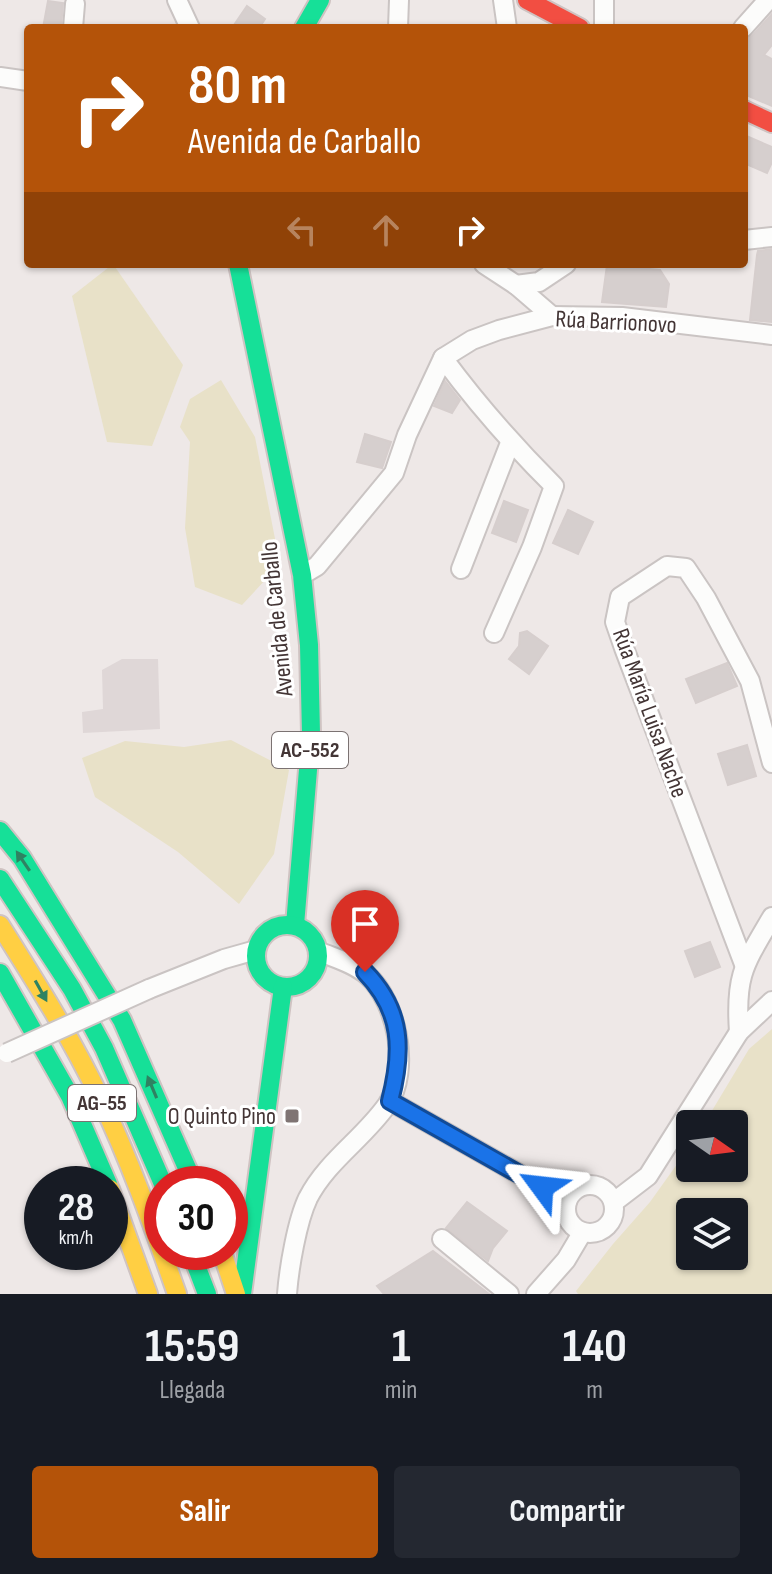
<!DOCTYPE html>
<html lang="es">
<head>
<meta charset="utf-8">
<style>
  body { margin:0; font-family:"Sofia Sans Condensed",sans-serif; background:#242831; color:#f1f3f6; height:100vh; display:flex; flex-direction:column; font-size:30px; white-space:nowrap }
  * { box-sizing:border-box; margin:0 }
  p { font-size:26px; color:#9ea1a6 }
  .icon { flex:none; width:44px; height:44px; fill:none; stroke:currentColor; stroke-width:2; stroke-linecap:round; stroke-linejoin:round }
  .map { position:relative; height:1294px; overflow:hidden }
  .side { display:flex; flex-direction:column; background:#171b24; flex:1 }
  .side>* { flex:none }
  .guide { position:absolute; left:24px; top:24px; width:724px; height:244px; border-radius:8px; box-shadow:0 2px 6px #0004; background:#b45309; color:#fff; overflow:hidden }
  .needle { width:52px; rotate:104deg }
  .fabs { position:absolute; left:676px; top:1110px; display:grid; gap:16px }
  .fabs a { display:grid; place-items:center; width:72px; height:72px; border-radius:8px; background:#171b24; box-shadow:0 2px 6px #0004; font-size:40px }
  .speed { position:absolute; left:24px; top:1166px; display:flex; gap:16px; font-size:40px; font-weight:700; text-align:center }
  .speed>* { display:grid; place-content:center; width:104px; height:104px; border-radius:50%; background:#171b24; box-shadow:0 2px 6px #0004; line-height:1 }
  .speed small { font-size:20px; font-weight:400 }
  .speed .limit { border:12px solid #d22; background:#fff; color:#111 }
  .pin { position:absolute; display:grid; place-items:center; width:68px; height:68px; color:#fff; margin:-82px -34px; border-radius:50% 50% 50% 0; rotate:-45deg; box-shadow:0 0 8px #0007 }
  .pin .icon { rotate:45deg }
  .me { position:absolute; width:88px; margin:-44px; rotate:300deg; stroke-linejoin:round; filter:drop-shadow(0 0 6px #0008) }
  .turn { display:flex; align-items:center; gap:28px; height:168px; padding:0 32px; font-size:36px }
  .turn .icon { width:104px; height:104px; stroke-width:2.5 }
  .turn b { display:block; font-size:56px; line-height:68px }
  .lanes { display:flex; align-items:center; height:76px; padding:0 32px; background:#0003; justify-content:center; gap:40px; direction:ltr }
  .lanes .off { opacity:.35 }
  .eta { display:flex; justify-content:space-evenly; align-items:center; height:136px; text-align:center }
  .eta b { font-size:48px; font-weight:700; line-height:56px }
  .button { display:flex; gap:16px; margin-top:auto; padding:16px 32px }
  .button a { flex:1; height:92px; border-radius:8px; background:#b45309; color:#fff; font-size:32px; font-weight:700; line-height:92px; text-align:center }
  .button a+a { background:#242831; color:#f1f3f6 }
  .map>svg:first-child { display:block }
</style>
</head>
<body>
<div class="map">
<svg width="772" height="1294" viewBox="0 0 772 1294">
  <rect width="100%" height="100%" fill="#eee8e7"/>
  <path fill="#dfd7d7" d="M 122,659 L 158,659 L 160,729 L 83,733 L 82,712 L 103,709 L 102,670 Z"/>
  <g fill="#e8e1c8" fill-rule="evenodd">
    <path d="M 113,264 L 183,365 L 152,446 L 107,442 L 72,296 Z"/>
    <path d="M 221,380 L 255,437 L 280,564 L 242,605 L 195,587 L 185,528 L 190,442 L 180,427 L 190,399 Z"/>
    <path d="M 231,740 L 289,770 L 274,854 L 239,904 L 178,852 L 95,797 L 82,758 L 125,741 L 184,747 Z"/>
    <path d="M 772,1029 L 772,1294 L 578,1294 L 576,1291 L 613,1244 L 650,1202 L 690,1146 L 690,1168 L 734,1168 L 734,1124 L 704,1124 L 749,1049 ZM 734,1212 L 734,1256 L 690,1256 L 690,1212 Z"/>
  </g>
  <g fill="#d6cfce" stroke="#d6cecd" stroke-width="2">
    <path d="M 48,1 L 63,3 L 61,28 L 43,28 Z"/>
    <path d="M 247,6 L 265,19 L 259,28 L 232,28 Z"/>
    <path d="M 772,14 L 772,45 L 764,55 L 772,59 L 772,106 L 744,94 L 744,40 L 752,36 Z"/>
    <path d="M 744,135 L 772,147 L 772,162 L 767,173 L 744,163 Z"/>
    <path d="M 772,249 L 772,322 L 750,320 L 757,255 L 758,251 Z"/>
    <path d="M 607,265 L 660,270 L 669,284 L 666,307 L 602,302 Z"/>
    <path d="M 445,381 L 460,400 L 452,413 L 434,406 Z"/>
    <path d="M 365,434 L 391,442 L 382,468 L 357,462 Z"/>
    <path d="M 504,501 L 528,510 L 516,542 L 492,533 Z"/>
    <path d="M 568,510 L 593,522 L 578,554 L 553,543 Z"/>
    <path d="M 527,631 L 548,646 L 529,674 L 509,659 L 519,646 L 520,633 Z"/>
    <path d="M 727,663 L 737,686 L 696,703 L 686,679 Z"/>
    <path d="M 747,745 L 756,776 L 728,785 L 718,754 Z"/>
    <path d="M 710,942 L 720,967 L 695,977 L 685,951 Z"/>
    <path d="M 467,1202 L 507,1231 L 493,1248 L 488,1261 L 446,1228 Z"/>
    <path d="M 433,1251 L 489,1294 L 384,1294 L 377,1286 Z"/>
  </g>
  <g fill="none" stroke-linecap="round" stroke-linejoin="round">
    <defs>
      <g id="street">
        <path d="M 177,0 L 190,28"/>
        <path d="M 503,0 L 507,28"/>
        <path d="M 73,28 L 75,4"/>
        <path d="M 398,28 L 399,0"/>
        <path d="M 604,28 L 604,0"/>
        <path d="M 743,28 L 768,0"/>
        <path d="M 0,77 L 28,81"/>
        <path d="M 744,240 L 772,237"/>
        <path d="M 484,264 L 516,285 L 552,316"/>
        <path d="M 516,285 L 539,282 L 566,264"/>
        <path d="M 443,358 C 477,404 513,445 554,486 L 532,547 L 494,633"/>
        <path d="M 461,569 L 510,443"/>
        <path d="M 302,575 L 317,566 L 394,473 L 407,435 L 443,358 L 472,340 L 499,330 L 552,316 L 622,317 L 772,335"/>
        <path d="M 744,964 L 624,648 L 615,622 L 620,597 L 667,566 L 686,568 L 706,598 L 750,681 L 772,763"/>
        <path d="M 149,989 L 224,959 L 256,950"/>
        <path d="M 739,1032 C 735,975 744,965 772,917"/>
        <path d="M 390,1101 L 567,1201"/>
        <circle cx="590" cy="1209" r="24"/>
        <path d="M 614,1202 L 648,1176 L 739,1032 L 772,1001"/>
        <path d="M 442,1239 L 509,1294"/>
        <path d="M 287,1294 C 289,1268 297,1221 308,1198 C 327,1161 363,1139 387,1105 C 411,1071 397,1001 367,975 C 354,963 334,958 318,951"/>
        <path d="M 536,1294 L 566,1260 L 582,1233"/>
      </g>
      <g id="fast">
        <path d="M 304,28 L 320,0"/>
        <path d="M 238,264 L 302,575 L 309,645 L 311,734 L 295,925"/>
        <path d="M 0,831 L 22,858 L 122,1020 L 194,1184"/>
        <path d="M 0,879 L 72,989 L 104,1048 L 163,1184"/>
        <circle cx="287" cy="956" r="31"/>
        <path d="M 0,973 L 70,1096 L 108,1184"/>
        <path d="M 191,1252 L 207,1294"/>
        <path d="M 242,1294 L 283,987"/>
      </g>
      <g id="slow">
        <path d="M 0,925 C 36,982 72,1039 101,1100 C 131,1163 154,1229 177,1294"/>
        <path d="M 110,1189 L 148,1294"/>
        <path d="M 222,1252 L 236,1294"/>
      </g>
      <g id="jam">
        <path d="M 527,0 L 580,28"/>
        <path d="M 744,110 L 772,123"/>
      </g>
    </defs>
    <use href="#street" stroke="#cac4c3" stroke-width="22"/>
    <use href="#fast" stroke="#cfc3c2" stroke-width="22"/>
    <use href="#slow" stroke="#cfc3c2" stroke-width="22"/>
    <use href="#jam" stroke="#cfc3c2" stroke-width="22"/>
    <use href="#street" stroke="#fcfcfb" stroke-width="18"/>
    <use href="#fast" stroke="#16e098" stroke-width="18"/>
    <use href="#slow" stroke="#ffcf43" stroke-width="18"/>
    <use href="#jam" stroke="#f24e42" stroke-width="18"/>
    <defs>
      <path id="street-bridge" d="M 7,1053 L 149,989"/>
    </defs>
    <use href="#street-bridge" stroke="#cac4c3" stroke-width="22" stroke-linecap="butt"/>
    <use href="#street-bridge" stroke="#fcfcfb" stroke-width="18"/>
  </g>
  <defs><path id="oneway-solid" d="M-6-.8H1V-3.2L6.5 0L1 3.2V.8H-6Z" transform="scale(2)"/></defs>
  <g fill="#2f8262">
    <use href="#oneway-solid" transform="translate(23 861) rotate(-124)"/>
    <use href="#oneway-solid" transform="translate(41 991) rotate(61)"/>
    <use href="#oneway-solid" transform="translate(152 1087) rotate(-113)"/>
  </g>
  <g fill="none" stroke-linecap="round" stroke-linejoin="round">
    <defs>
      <path id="route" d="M 365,972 C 403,1011 403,1051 390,1101 L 542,1187"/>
    </defs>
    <use href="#route" stroke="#114b97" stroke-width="20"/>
    <use href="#route" stroke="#1a73e8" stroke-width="14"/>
  </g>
  <rect fill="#7f7473" stroke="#fff" stroke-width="3" x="284" y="1108" width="16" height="16" rx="4"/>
  <g text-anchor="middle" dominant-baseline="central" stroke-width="6" stroke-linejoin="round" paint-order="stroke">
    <g fill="#fff" stroke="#7b7272" stroke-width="2">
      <rect x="272" y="732" width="76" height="36" rx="6"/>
      <rect x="68" y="1085" width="68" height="36" rx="6"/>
    </g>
    <g font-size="22" font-weight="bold" fill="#433535">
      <text x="310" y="750">AC-552</text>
      <text x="102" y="1103">AG-55</text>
    </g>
    <g font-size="24" fill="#433535" stroke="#fff">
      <text transform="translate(616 322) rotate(3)">Rúa Barrionovo</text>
      <text transform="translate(277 619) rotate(-96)">Avenida de Carballo</text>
      <text transform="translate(650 713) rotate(70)">Rúa María Luisa Nache</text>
    </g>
    <g font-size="24" fill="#433535" stroke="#fff" text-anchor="end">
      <text x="276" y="1116">O Quinto Pino</text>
    </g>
  </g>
</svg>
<div class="fabs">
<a><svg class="needle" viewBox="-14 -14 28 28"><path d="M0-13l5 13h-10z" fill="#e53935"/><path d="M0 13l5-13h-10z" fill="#9ea1a6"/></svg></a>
<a><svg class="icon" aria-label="layers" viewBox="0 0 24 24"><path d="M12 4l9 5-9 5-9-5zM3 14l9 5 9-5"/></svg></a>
</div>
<div class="speed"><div>28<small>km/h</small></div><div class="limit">30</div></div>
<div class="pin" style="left:365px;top:972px;background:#d93025"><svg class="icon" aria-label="arrive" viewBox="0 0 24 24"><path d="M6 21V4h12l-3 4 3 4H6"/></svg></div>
<svg class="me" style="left:542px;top:1187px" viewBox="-20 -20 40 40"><path d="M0-17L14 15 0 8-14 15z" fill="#1a73e8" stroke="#fff" stroke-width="4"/></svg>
<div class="guide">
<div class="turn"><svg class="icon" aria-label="right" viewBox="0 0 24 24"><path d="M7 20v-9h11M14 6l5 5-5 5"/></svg><div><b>80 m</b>Avenida de Carballo</div></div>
<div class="lanes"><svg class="icon off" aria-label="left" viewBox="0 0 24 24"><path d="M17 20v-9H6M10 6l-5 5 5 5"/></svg><svg class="icon off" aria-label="ahead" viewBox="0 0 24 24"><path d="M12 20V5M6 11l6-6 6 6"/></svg><svg class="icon" aria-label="right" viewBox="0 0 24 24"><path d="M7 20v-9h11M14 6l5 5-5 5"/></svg></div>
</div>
</div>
<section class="side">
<div class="eta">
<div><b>15:59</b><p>Llegada</p></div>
<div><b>1</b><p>min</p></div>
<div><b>140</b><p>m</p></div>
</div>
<div class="button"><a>Salir</a><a>Compartir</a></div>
</section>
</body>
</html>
